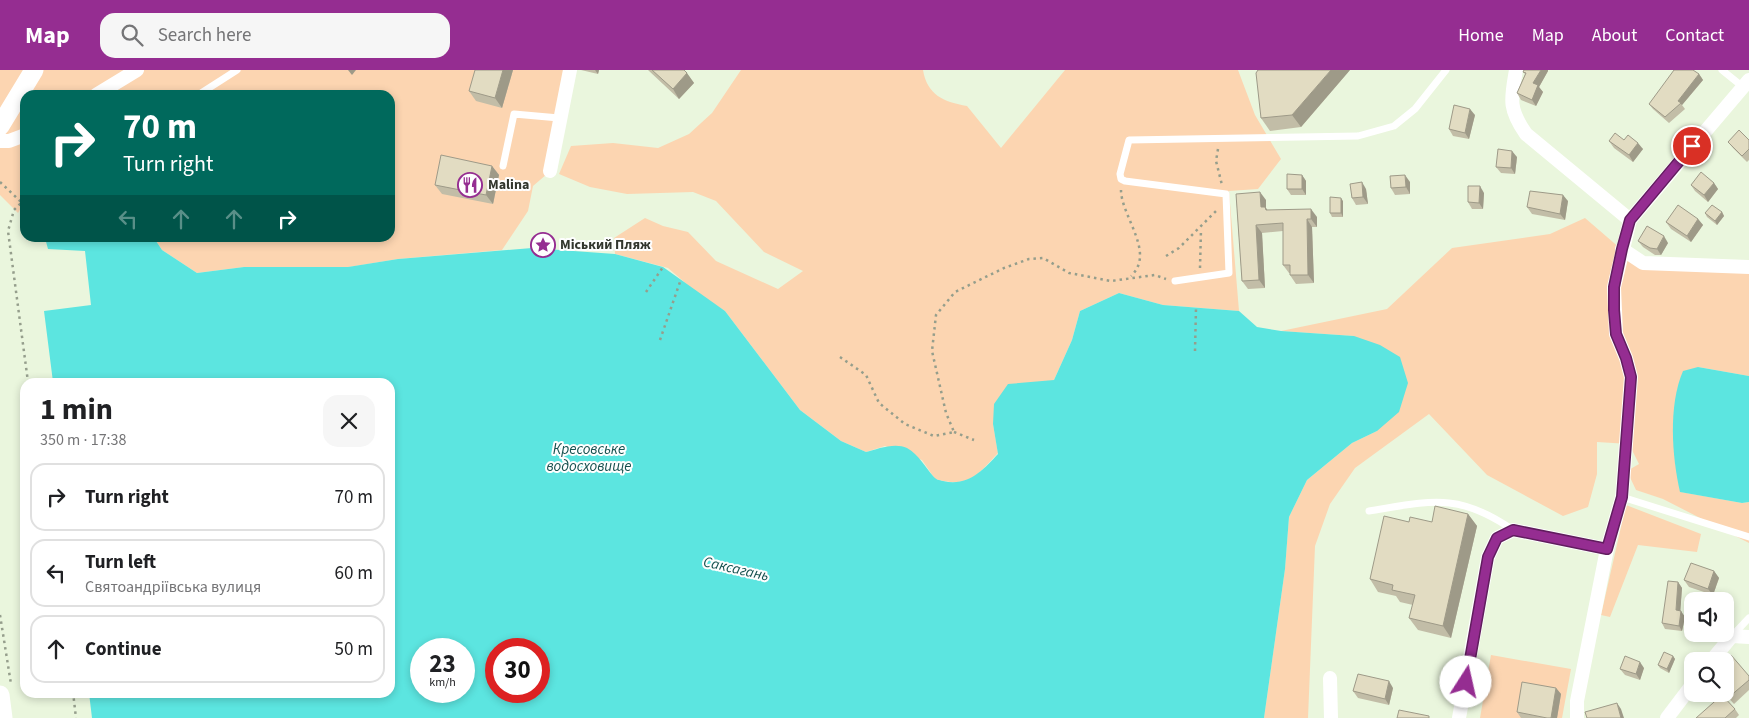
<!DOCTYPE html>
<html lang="en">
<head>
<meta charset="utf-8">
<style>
  body { margin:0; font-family:"Source Sans 3",sans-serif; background:#f6f6f6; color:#202124; height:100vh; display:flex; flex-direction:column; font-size:19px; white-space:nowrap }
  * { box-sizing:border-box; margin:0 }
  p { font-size:16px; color:#757577 }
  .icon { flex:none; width:28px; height:28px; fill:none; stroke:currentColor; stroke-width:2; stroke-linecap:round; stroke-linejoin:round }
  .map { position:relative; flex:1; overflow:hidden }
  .sheet { position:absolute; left:20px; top:308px; width:375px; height:320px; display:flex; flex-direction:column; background:#fff; border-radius:15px; box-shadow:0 2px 8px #0003 }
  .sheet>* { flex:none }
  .top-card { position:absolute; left:20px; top:20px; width:375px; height:152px; border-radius:15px; box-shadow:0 2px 8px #0003; background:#00695c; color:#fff; overflow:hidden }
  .controls { position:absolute; left:1684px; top:522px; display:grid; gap:10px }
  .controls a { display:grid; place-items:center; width:50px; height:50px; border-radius:10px; background:#fff; box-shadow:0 2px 8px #0003; font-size:25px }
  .speed { position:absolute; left:410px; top:568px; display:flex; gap:10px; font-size:25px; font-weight:700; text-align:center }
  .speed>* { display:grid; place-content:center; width:65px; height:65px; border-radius:50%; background:#fff; box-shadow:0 2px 8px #0003; line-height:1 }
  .speed small { font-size:12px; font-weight:400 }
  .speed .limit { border:8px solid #d22; background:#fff; color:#111 }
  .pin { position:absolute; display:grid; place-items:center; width:42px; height:42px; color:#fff; margin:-21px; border:2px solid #fff; border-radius:50%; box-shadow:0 1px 5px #0007 }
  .me { position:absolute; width:55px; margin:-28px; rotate:10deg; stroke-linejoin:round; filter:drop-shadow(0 0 4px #0008) }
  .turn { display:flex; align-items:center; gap:18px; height:105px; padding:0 20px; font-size:22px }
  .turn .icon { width:65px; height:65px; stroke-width:2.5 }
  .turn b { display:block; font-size:35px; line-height:42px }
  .lanes { display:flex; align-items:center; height:48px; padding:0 20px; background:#0003; justify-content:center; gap:25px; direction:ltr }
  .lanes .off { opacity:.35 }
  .round { display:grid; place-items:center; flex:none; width:52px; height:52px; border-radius:15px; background:#f6f6f6 }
  .summary { display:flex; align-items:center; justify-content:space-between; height:85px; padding:0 20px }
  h1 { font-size:30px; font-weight:700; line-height:38px }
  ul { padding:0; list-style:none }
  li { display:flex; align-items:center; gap:15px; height:68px; margin:0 10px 8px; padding:0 10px; border:2px solid #e0e0e0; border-radius:15px }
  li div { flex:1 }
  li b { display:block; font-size:19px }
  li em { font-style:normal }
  header { display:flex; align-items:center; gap:30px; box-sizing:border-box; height:70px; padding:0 25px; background:#952d91; color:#fff }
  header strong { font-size:24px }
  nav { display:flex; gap:28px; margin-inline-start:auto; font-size:18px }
  .search { width:350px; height:45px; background:#f6f6f6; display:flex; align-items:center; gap:12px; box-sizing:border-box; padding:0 18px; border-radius:15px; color:#757577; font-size:19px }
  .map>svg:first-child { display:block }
</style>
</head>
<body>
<header>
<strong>Map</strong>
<div class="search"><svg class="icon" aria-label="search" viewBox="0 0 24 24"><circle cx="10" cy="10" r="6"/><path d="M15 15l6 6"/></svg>Search here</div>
<nav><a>Home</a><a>Map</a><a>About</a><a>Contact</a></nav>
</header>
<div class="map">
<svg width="1749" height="648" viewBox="0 0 1749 648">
  <rect width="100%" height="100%" fill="#eaf6dd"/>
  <g fill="#fcd5b1">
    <path d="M 0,0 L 570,0 L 547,104 L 533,116 L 528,141 L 502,180 L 398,189 L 349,197 L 244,197 L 197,203 L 162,180 L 154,168 L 390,168 L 390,25 L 25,25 L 25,137 L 22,136 L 18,143 L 0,125 Z"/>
    <path d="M 741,0 L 923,0 C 927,25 944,32 967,36 L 1001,78 L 1065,0 L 1238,0 L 1255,45 L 1281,89 L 1258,119 L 1229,121 L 1239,241 L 1163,235 L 1119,223 L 1080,241 L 1072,270 L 1054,310 L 993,354 L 998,383 C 976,407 968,418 935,409 L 922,390 L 885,376 L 866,382 L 841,371 L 800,340 L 725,241 L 697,223 L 668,198 L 615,184 L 614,168 L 645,148 L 663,156 L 688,162 L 716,191 L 778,219 L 803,201 L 764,182 L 716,131 L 693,122 L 627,124 L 590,117 L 559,104 L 571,76 L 613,73 L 658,78 L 689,64 L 712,43 Z"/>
    <path d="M 1585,148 L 1621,179 L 1643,193 L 1749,197 L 1749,306 L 1698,297 L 1681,422 L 1742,433 L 1749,432 L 1749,473 L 1663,429 L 1636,420 L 1627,401 L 1639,394 L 1629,374 L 1597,372 L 1597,404 L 1588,437 L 1563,446 L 1487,405 L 1429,344 L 1355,398 L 1330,434 L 1315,476 L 1308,648 L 1264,648 L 1285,499 L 1289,447 L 1307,410 L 1352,373 L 1377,361 L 1354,266 L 1281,261 L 1387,239 L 1452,178 L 1550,164 Z"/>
    <path d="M 1626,435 L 1701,464 L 1697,482 L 1638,475 L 1610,547 L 1601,545 Z"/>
    <path d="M 1491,585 L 1571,599 L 1562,648 L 1480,648 Z"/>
  </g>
  <g fill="#5ce5e0" fill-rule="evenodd">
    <path d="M 45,168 L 154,168 L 162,180 L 197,203 L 244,197 L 348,197 L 398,189 L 532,178 L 615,184 L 663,197 L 725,241 L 800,340 L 841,371 L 866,382 C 877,379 895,372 907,378 C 919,385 925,397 933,406 C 936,410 939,410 943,411 C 968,417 983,400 998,384 L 993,354 L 994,334 L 1008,314 L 1054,310 L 1072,270 L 1080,241 L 1119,223 L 1163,235 L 1239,241 L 1257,257 L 1281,261 L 1354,266 L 1380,275 L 1400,287 L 1408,313 L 1399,342 L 1377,361 L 1352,373 L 1307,410 L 1289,447 L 1285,499 L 1264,648 L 92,648 L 89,623 L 390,622 L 390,312 L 53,312 L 44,241 L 91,235 L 85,181 L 48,179 ZM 421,579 L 464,579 L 464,621 L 421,621 ZM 496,579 L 539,579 L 539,621 L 496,621 Z"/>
    <path d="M 1698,297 L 1749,306 L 1749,432 L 1742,433 L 1680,422 C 1672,387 1668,336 1683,301 Z"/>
  </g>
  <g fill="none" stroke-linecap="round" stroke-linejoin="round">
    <g stroke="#959e8c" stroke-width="2.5" stroke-dasharray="2.5 4" stroke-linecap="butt">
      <path d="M 1218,79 L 1216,91 L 1222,115"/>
      <path d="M 0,112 L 21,132"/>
      <path d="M 1121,120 C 1121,146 1156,183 1131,206"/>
      <path d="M 25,129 L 14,140 L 8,161 L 28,312"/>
      <path d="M 1166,186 L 1179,178 L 1216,141"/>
      <path d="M 1200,198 L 1201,159"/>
      <path d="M 646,222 L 663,197"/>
      <path d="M 660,270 L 681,209"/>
      <path d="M 1195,281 L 1196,238"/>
      <path d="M 840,287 L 866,305 L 879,333 L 905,354 L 934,366 L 954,362 L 946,343 L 932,281 L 936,245 L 955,222 L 1004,198 L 1029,189 L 1043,188 L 1069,203 L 1111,211 L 1155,205 L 1166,209"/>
      <path d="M 954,362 L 974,370"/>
      <path d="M 0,545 L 11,614"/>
      <path d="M 73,622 L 76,648"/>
    </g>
    <g stroke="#fff" stroke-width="7">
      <path d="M 1722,0 L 1743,17"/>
      <path d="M 198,25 L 237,0"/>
      <path d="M 503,96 L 514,44 L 559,48"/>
      <path d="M 1175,211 L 1229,203 L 1226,124 L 1125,111 L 1121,109 L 1120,104 L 1129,70 L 1358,66 L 1394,56 L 1415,39 L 1446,0"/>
      <path d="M 1622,427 L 1749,467"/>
      <path d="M 1369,441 C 1431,431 1458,422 1513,460"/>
      <path d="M 1732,566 L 1749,548"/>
    </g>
    <g stroke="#fff" stroke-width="14">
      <path d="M 1516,0 C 1511,29 1508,38 1526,64 L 1630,150"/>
      <path d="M 96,25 L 137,0"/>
      <path d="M 0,71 L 9,71 L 25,65"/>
      <path d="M 550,101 L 570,0"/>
      <path d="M 1622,179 L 1643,193 L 1749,197"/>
      <path d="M 1711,591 L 1732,566 L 1749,567"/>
      <path d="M 1330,608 L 1331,648"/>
      <path d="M 1459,648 L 1488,487 L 1497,468 L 1513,460 L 1607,479"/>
      <path d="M 1577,648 L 1577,631 L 1607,479 L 1622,427 L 1631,307 L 1626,288 L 1616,264 L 1614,217 L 1630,150 L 1749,10"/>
      <path d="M 1667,648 L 1692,615"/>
    </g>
    <g stroke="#fff" stroke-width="19">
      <path d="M 0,56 L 34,0"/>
      <path d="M 0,625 L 3,648"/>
    </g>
  </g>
  <g fill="#c2bda7">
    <path d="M 513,0 L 502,38 L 476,31 L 469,21 Z"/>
    <path d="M 581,0 L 599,0 L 598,4 Z"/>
    <path d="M 648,0 L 684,0 L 694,13 L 679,29 Z"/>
    <path d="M 1350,0 L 1301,57 L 1270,61 L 1261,48 Z"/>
    <path d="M 1548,1 L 1539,17 L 1543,22 L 1536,36 L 1521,30 L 1517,23 L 1525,4 L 1523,2 Z"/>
    <path d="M 1699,4 L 1703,10 L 1682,35 L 1685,39 L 1669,53 L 1653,39 L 1649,34 Z"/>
    <path d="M 1475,45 L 1469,69 L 1453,66 L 1449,59 Z"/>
    <path d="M 1624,70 L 1643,79 L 1633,92 L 1614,78 L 1609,71 Z"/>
    <path d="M 1749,70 L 1749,90 L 1747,92 L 1733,78 L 1728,72 Z"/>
    <path d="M 1517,87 L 1515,104 L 1501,103 L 1496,97 Z"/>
    <path d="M 492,96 L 499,105 L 493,134 L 442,124 L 435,115 Z"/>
    <path d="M 1302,105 L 1306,111 L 1306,125 L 1291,125 L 1287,119 Z"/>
    <path d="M 1410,112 L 1410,124 L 1395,125 L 1391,118 Z"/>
    <path d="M 1714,113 L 1718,119 L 1708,132 L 1695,121 L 1691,115 Z"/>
    <path d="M 1366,119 L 1368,134 L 1356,135 L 1352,128 Z"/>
    <path d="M 1484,123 L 1483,139 L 1472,139 L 1468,132 Z"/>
    <path d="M 1236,124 L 1266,130 L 1266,138 L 1267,140 L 1317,147 L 1317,157 L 1312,157 L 1314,213 L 1296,214 L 1290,205 L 1290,203 L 1289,203 L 1283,195 L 1283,161 L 1262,163 L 1265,218 L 1248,219 L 1242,211 Z"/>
    <path d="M 1343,131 L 1343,147 L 1332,147 L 1330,143 Z"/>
    <path d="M 1568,131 L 1565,150 L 1532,144 L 1527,137 Z"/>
    <path d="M 1722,142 L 1724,146 L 1717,155 L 1707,147 L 1705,143 Z"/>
    <path d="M 1698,149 L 1703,155 L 1691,172 L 1671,159 L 1666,152 Z"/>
    <path d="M 1638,171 L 1668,173 L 1661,185 L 1655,185 L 1643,177 Z"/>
    <path d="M 1468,444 L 1477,456 L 1451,568 L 1418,560 L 1409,548 L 1413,535 L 1400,532 L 1396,526 L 1378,522 L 1370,509 L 1409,452 L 1432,452 Z"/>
    <path d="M 1714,501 L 1719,508 L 1713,525 L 1689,517 L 1684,510 Z"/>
    <path d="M 1678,512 L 1682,518 L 1680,541 L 1685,547 L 1682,561 L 1665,559 L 1662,553 Z"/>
    <path d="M 1673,586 L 1675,589 L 1669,603 L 1660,598 L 1658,595 Z"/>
    <path d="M 1725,591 L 1749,606 L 1749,620 L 1734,634 L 1725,624 Z"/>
    <path d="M 1644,598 L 1640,610 L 1625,605 L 1620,599 Z"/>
    <path d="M 1393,618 L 1389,635 L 1358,628 L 1353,621 Z"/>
    <path d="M 1556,618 L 1561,624 L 1557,648 L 1521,648 L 1517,642 Z"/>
    <path d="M 1735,639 L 1739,645 L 1736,648 L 1696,648 Z"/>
  </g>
  <g fill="#9e9a88">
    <path d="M 348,0 L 356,0 L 352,5 Z"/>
    <path d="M 503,0 L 513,0 L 502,38 L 495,28 Z"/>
    <path d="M 595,0 L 599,0 L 598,4 Z"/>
    <path d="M 1331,0 L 1350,0 L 1301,57 L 1292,45 Z"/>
    <path d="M 1541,0 L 1548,0 L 1548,1 L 1539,17 L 1543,22 L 1536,36 L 1532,30 L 1533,13 Z"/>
    <path d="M 687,3 L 694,13 L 679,29 L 673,19 Z"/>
    <path d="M 1699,4 L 1703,10 L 1682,35 L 1678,31 Z"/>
    <path d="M 1470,39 L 1475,45 L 1469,69 L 1465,63 Z"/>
    <path d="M 1638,73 L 1643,79 L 1633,92 L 1629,85 Z"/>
    <path d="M 1512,81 L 1517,87 L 1515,104 L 1511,98 Z"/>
    <path d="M 492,96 L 499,105 L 493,134 L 486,125 Z"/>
    <path d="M 1302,105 L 1306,111 L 1306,125 L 1302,119 Z"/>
    <path d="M 1405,105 L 1410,112 L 1410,124 L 1406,117 Z"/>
    <path d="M 1362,112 L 1366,119 L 1368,134 L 1363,127 Z"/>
    <path d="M 1714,113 L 1718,119 L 1708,132 L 1704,125 Z"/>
    <path d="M 1480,116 L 1484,123 L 1483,139 L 1479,133 Z"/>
    <path d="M 1260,122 L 1266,130 L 1266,138 L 1271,145 L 1261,137 Z"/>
    <path d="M 1563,125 L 1568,131 L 1565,150 L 1560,144 Z"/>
    <path d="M 1341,128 L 1343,131 L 1343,147 L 1341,143 Z"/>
    <path d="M 1311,139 L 1317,147 L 1317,157 L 1311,149 Z"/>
    <path d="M 1722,142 L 1724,146 L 1717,155 L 1715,151 Z"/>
    <path d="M 1307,149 L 1312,157 L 1314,213 L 1308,205 Z"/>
    <path d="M 1698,149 L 1703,155 L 1691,172 L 1687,166 Z"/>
    <path d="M 1256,155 L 1262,163 L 1265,218 L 1259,210 Z"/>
    <path d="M 1664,166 L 1668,173 L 1661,185 L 1657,179 Z"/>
    <path d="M 1468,444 L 1477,456 L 1451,568 L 1443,556 Z"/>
    <path d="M 1714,501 L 1719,508 L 1713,525 L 1708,519 Z"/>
    <path d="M 1678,512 L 1682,518 L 1680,546 L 1676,540 Z"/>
    <path d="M 1681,541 L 1685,547 L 1682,561 L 1679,556 Z"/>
    <path d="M 1673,586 L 1675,589 L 1669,603 L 1667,599 Z"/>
    <path d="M 1640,592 L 1644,598 L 1640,610 L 1636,604 Z"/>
    <path d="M 1389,611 L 1393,618 L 1389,635 L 1385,629 Z"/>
    <path d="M 1556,618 L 1561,624 L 1557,648 L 1551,648 Z"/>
    <path d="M 1617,633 L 1621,639 L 1624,648 L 1621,648 Z"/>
  </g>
  <g fill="#e2dcc2" stroke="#9e9a88">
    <path d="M 475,0 L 503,0 L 495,28 L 469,21 Z"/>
    <path d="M 652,0 L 684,0 L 687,3 L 673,19 Z"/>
    <path d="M 1258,0 L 1331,0 L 1292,45 L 1261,48 L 1256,3 Z"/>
    <path d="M 1524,0 L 1541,0 L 1533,13 L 1538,15 L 1532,30 L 1517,23 L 1526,3 L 1523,2 Z"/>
    <path d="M 1674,0 L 1693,0 L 1699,4 L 1678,31 L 1681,33 L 1665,47 L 1649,34 Z"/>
    <path d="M 1454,35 L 1470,39 L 1465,63 L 1449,59 Z"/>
    <path d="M 1739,60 L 1749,70 L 1749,79 L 1742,86 L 1728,72 Z"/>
    <path d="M 1615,63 L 1624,70 L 1628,65 L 1638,73 L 1629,85 L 1609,71 Z"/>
    <path d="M 1498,79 L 1512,81 L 1511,98 L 1496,97 Z"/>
    <path d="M 441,85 L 492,96 L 486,125 L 435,115 Z"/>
    <path d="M 1701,102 L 1714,113 L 1704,125 L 1691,115 Z"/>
    <path d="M 1287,104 L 1302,105 L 1302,119 L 1287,119 Z"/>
    <path d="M 1405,105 L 1406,117 L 1391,118 L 1390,106 Z"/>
    <path d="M 1362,112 L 1363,127 L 1352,128 L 1350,114 Z"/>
    <path d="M 1468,116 L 1480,116 L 1479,133 L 1468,132 Z"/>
    <path d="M 1530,121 L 1563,125 L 1560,144 L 1527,137 Z"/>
    <path d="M 1260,122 L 1261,137 L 1265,137 L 1266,140 L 1311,139 L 1311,149 L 1307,149 L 1308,205 L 1290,205 L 1290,195 L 1283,195 L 1283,153 L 1256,155 L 1259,210 L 1242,211 L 1236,124 Z"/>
    <path d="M 1330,127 L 1341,128 L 1341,143 L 1330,143 Z"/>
    <path d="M 1678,135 L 1698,149 L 1687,166 L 1666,152 Z"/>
    <path d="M 1712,135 L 1722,142 L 1715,151 L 1705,143 Z"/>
    <path d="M 1647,156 L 1664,166 L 1657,179 L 1650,178 L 1638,171 Z"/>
    <path d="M 1435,436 L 1468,444 L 1443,556 L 1409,548 L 1415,525 L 1392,520 L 1393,515 L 1370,509 L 1384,446 L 1409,452 L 1410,447 L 1432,452 Z"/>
    <path d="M 1691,493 L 1714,501 L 1708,519 L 1684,510 Z"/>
    <path d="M 1668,511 L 1678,512 L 1676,540 L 1681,541 L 1679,556 L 1662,553 Z"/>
    <path d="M 1664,582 L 1673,586 L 1667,599 L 1658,595 Z"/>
    <path d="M 1731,585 L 1749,606 L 1749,610 L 1729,627 L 1725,622 L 1725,591 L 1724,591 Z"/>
    <path d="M 1625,586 L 1640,592 L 1636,604 L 1620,599 Z"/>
    <path d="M 1358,604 L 1389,611 L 1385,629 L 1353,621 Z"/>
    <path d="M 1522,612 L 1556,618 L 1551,648 L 1547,648 L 1517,642 Z"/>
    <path d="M 1722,625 L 1735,639 L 1725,648 L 1696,648 Z"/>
    <path d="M 1617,633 L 1621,648 L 1587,648 L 1585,642 Z"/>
    <path d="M 1399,640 L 1429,646 L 1429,648 L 1397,648 Z"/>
  </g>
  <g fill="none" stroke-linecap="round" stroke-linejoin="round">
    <defs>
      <path id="route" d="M 1466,612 L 1488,487 L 1497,468 L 1513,460 L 1607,479 L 1622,427 L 1631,307 L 1626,288 L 1616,264 L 1614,240 L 1614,217 L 1622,179 L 1630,150 L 1692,76"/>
    </defs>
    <use href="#route" stroke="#611d5e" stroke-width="12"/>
    <use href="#route" stroke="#952d91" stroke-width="9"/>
  </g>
  <defs>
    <symbol id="restaurant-ring" viewBox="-11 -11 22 22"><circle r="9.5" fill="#fefefe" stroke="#952d91" stroke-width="1.5"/><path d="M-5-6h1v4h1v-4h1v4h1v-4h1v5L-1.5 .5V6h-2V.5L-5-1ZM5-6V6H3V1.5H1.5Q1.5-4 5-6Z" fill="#952d91"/></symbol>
    <symbol id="sight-ring" viewBox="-11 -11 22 22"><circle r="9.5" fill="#fefefe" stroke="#952d91" stroke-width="1.5"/><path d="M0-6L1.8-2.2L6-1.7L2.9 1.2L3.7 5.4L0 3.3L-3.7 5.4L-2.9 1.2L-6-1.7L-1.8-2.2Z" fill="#952d91"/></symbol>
  </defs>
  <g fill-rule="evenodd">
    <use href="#restaurant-ring" x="456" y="101" width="28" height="28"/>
    <use href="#sight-ring" x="529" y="161" width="28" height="28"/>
  </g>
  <g text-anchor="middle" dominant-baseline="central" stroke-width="4" stroke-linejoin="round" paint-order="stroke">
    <g font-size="14" font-weight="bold" fill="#32362d" stroke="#fefefe" text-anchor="start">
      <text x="488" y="115">Malina</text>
      <text x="560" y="175">Міський Пляж</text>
    </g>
    <g font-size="15" font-style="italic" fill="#16514f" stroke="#fefefe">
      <text x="589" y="379">Кресовське<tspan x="589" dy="17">водосховище</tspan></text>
      <text transform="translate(736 499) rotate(13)">Саксагань</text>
    </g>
  </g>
</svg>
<div class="controls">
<a><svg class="icon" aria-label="sound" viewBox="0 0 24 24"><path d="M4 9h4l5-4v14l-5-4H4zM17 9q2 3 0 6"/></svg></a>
<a><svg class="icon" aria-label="search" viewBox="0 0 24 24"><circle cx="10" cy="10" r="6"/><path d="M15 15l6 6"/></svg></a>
</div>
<div class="speed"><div>23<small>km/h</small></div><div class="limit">30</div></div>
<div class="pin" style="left:1692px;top:76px;background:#d93025"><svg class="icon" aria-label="arrive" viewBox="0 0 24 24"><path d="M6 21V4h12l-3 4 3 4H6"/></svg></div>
<svg class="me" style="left:1466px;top:612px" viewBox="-20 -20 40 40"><circle r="19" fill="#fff"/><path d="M0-13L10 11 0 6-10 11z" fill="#952d91"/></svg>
<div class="top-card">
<div class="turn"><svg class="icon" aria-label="right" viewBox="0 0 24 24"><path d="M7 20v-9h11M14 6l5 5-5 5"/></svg><div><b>70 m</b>Turn right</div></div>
<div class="lanes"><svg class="icon off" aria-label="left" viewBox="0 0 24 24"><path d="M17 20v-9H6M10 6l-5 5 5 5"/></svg><svg class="icon off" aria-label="ahead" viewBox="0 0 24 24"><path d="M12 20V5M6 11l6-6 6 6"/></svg><svg class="icon off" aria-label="ahead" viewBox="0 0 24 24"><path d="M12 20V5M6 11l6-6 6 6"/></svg><svg class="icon" aria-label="right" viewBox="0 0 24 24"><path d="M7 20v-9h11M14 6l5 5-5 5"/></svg></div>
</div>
<section class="sheet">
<div class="summary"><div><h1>1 min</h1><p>350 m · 17:38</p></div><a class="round"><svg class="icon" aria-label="close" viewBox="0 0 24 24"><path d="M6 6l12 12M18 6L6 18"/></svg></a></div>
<ul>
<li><svg class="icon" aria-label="right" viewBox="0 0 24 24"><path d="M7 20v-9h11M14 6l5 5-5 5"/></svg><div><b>Turn right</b></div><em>70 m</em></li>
<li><svg class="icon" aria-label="left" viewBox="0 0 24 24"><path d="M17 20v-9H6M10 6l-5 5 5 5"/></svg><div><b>Turn left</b><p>Святоандріївська вулиця</p></div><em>60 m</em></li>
<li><svg class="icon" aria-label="ahead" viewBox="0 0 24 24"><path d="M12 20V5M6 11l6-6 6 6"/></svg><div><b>Continue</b></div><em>50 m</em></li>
</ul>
</section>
</div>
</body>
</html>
